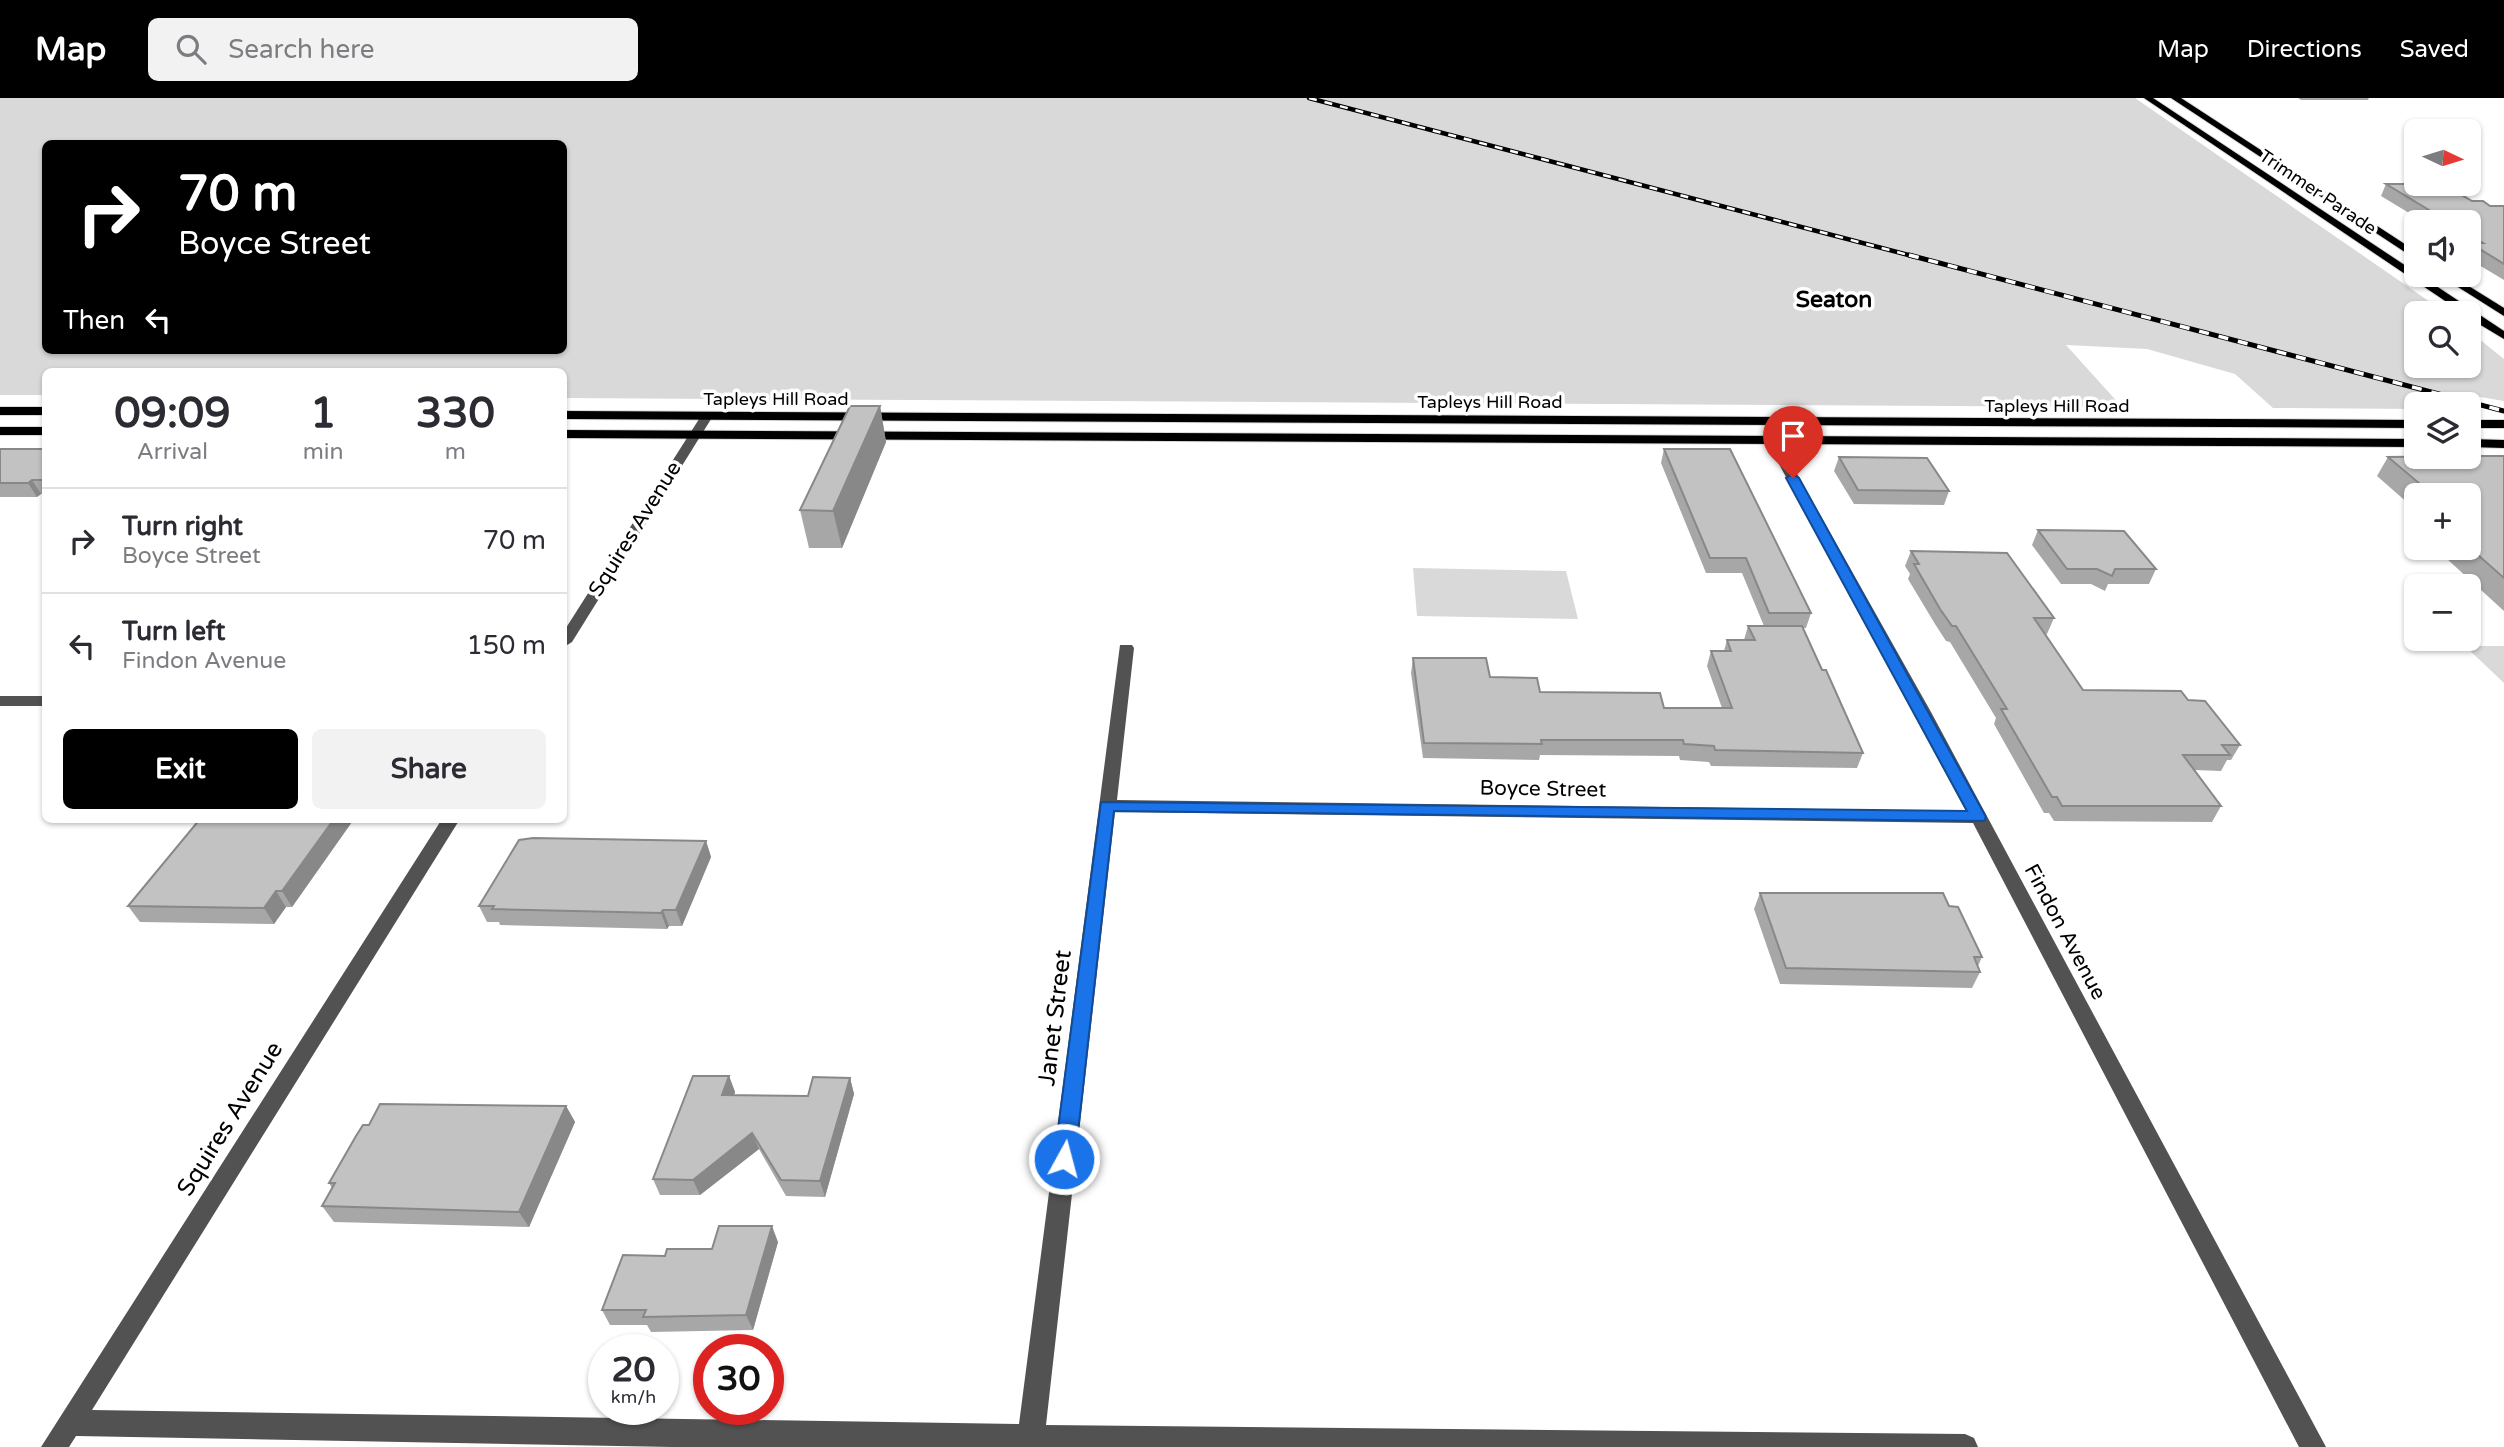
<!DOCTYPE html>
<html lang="en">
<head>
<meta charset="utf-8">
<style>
  body { margin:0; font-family:"Varela Round",sans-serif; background:#f2f2f3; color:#2b2b33; height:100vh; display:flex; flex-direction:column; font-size:26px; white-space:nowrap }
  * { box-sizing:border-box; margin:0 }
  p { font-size:23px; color:#7c7c81 }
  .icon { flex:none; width:38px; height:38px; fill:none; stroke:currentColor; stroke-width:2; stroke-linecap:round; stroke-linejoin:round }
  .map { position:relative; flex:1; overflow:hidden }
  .side { position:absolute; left:42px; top:270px; width:525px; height:455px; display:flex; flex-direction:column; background:#fff; border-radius:10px; box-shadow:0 2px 5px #0004 }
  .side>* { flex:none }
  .top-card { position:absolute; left:42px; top:42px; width:525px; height:214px; border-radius:10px; box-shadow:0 2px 5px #0004; background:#000; color:#fff; overflow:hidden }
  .needle { width:46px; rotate:94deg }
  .buttons { position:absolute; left:2404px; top:21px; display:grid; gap:14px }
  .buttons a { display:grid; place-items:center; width:77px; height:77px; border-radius:10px; background:#fff; box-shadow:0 2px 5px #0004; font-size:35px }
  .speed { position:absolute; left:588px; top:1236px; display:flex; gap:14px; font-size:35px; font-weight:700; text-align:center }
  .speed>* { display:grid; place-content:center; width:91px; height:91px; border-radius:50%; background:#fff; box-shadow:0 2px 5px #0004; line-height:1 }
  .speed small { font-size:18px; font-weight:400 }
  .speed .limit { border:10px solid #d22; background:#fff; color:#111 }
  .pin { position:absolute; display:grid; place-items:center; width:60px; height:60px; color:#fff; margin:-72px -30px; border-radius:50% 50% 50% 0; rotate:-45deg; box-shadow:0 0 7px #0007 }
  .pin .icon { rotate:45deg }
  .me { position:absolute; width:77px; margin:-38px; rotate:7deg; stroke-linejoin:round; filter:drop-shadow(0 0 5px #0008) }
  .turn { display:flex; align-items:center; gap:24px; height:147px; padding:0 21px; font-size:32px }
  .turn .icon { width:91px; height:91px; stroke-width:2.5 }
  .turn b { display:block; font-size:49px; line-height:60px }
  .then { display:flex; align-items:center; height:66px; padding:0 21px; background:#0003; gap:14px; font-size:26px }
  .eta { display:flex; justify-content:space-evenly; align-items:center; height:119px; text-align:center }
  .eta b { font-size:42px; font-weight:700; line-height:49px }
  .cta { display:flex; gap:14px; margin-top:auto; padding:14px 21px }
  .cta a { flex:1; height:80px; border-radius:10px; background:#000; color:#fff; font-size:28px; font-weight:700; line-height:80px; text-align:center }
  .cta a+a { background:#f2f2f3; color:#2b2b33 }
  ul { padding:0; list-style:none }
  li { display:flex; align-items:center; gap:21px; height:105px; padding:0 21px; border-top:2px solid #e1e1e2 }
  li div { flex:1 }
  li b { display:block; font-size:26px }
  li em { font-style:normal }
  header { display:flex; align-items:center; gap:42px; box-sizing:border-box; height:98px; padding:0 35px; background:#000; color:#fff }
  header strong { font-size:33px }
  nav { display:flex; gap:38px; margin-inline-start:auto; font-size:24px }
  .search { width:490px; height:63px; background:#f2f2f3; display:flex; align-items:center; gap:18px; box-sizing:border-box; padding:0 24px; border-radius:10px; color:#7c7c81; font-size:26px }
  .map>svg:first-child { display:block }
</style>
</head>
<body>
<header>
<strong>Map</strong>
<div class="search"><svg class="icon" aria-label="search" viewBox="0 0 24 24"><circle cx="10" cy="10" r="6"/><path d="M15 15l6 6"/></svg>Search here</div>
<nav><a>Map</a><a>Directions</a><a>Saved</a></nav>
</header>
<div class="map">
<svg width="2504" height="1349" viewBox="0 0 2504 1349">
  <rect width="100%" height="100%" fill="#fff"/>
  <g fill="#d9d9d9" fill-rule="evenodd">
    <path d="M 0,0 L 2135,0 L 2446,215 L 2417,215 L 2417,268 L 2469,268 L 2469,233 L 2504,261 L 2504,303 L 2480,299 L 2472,311 L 2469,306 L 2417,306 L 2417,311 L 2273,310 L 2235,276 L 2147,251 L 2066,247 L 2122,309 L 564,300 L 564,273 L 46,273 L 45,297 L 0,297 ZM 46,46 L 564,46 L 564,252 L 46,252 Z"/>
    <path d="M 1413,470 L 1566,473 L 1578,521 L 1417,518 Z"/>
    <path d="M 2465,548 L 2504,548 L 2504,585 Z"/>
  </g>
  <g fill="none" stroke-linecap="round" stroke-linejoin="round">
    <defs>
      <g id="major">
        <path d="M 2144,0 L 2153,0 L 2504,233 L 2504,241 L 2469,220 L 2469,215 L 2463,215 Z"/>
        <path d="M 2171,0 L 2181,0 L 2417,154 L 2417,162 Z"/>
        <path d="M 2439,177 L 2451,177 L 2504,210 L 2504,218 Z"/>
        <rect x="0" y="309" width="46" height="8"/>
        <path d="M 564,313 L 2417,322 L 2417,330 L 564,321 Z"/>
        <rect x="2469" y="322" width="35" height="8"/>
        <rect x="0" y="329" width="46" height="8"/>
        <path d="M 564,332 L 2417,341 L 2417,349 L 564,340 Z"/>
        <path d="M 2469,341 L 2504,342 L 2504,350 L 2469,349 Z"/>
      </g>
    </defs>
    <use href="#major" stroke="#dbdbdb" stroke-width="2"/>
    <g fill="#525252" fill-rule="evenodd">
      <path d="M 707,314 L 713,318 L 572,544 L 564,549 L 564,533 L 701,318 Z"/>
      <path d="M 1772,338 L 1778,342 L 1931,614 L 2326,1349 L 2299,1349 L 1973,725 L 1115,714 L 1046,1327 L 1965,1336 L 1974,1340 L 1978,1349 L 672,1349 L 76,1338 L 69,1349 L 41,1349 L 442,721 L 460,721 L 92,1312 L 1019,1326 L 1120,547 L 1132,547 L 1134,550 L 1117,702 L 1966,713 L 1766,342 Z"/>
      <rect x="0" y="598" width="46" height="10"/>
    </g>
    <use href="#major" fill="#000" fill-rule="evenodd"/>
    <defs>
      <path id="rail-far1" d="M 1309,0 L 1916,159"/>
      <path id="rail" d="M 1909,157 L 2504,313"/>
    </defs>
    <use href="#rail-far1" stroke="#000" stroke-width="4.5"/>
    <use href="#rail" stroke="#000" stroke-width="5"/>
    <use href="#rail-far1" stroke="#fff" stroke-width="2.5" stroke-dasharray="8" stroke-linecap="butt"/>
    <use href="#rail" stroke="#fff" stroke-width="3.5" stroke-dasharray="10" stroke-linecap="butt"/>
  </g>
  <g fill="#a7a7a7">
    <path d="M 2298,0 L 2369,0 L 2368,2 L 2301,2 Z"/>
    <path d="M 2386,86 L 2490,108 L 2504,108 L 2504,182 L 2469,161 L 2469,124 L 2424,124 L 2381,98 Z"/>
    <path d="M 880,308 L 886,344 L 842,450 L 809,450 L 800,412 Z"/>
    <path d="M 0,351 L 46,351 L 46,396 L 41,396 L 37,399 L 0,399 Z"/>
    <path d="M 1664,351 L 1811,515 L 1806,530 L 1803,530 L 1863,655 L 1857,670 L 1711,668 L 1709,664 L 1680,662 L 1679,658 L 1540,657 L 1539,662 L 1423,660 L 1411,575 L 1413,560 L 1490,579 L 1540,594 L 1664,610 L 1722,610 L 1707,568 L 1711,553 L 1724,553 L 1727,542 L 1744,542 L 1748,528 L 1764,528 L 1742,475 L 1706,475 L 1661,365 Z"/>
    <path d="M 2504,358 L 2504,513 L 2435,450 L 2469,450 L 2469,397 L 2417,397 L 2417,413 L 2377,378 L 2388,359 Z"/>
    <path d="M 1839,359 L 1949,393 L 1944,407 L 1854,406 L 1834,373 Z"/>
    <path d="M 2038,432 L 2156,471 L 2149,486 L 2108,486 L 2105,493 L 2091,486 L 2061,486 L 2032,447 Z"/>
    <path d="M 1911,453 L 2054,520 L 2047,536 L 2044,536 L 2083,592 L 2188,602 L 2240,647 L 2231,662 L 2227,662 L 2221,673 L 2195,672 L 2221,708 L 2212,724 L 2054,723 L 2049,715 L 2044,715 L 1994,626 L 1996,620 L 1950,544 L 1946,543 L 1935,526 L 1908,481 L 1910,476 L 1905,468 Z"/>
    <path d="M 200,721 L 354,721 L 292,809 L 286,809 L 274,826 L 140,824 L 128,808 Z"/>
    <path d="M 706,743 L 711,759 L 682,828 L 669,828 L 667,831 L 500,827 L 499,824 L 487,824 L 479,808 Z"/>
    <path d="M 1760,795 L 1949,808 L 1982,859 L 1978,868 L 1980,874 L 1972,890 L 1780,886 L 1754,811 Z"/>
    <path d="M 729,978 L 735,994 L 734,997 L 808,998 L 850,980 L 854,996 L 825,1099 L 786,1098 L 759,1051 L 700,1097 L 660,1097 L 653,1081 Z"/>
    <path d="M 566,1008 L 575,1024 L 529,1129 L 334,1124 L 322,1108 L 332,1090 L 329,1085 Z"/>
    <path d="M 778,1144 L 753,1232 L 651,1234 L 647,1227 L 610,1227 L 602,1212 L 665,1158 Z"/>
  </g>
  <g fill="#888">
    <path d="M 880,308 L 886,344 L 842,450 L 833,413 Z"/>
    <path d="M 32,382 L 41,396 L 37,399 L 28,385 Z"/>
    <path d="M 334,721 L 354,721 L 292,809 L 282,793 Z"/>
    <path d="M 706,743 L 711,759 L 682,828 L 676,812 Z"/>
    <path d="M 276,793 L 286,809 L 274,826 L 264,810 Z"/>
    <path d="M 663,812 L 669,828 L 667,831 L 661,815 Z"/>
    <path d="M 729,978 L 735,994 L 729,1013 L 722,997 Z"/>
    <path d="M 850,980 L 854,996 L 825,1099 L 820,1083 Z"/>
    <path d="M 566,1008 L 575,1024 L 529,1129 L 519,1114 Z"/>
    <path d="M 752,1035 L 759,1051 L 700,1097 L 693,1082 Z"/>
    <path d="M 772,1128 L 778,1144 L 753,1232 L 746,1217 Z"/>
  </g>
  <g fill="#c2c2c2" stroke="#888" stroke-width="2">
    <path d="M 2386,86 L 2443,86 L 2472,103 L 2483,103 L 2490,108 L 2504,108 L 2504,166 L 2470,145 L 2483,145 L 2469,137 L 2469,124 L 2449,124 Z"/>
    <path d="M 850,308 L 880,308 L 833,413 L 800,412 Z"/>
    <path d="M 0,351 L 46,351 L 46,382 L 32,382 L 28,385 L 0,385 Z"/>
    <path d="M 1664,351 L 1730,351 L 1811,515 L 1769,515 L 1746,460 L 1710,460 Z"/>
    <path d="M 2469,358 L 2504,358 L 2504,480 L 2469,449 L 2469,397 L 2433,397 L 2388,359 Z"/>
    <path d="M 1839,359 L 1927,360 L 1949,393 L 1858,392 Z"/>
    <path d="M 2038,432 L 2124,433 L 2156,471 L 2115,471 L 2112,478 L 2097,471 L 2067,471 Z"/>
    <path d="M 1911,453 L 2007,455 L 2054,520 L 2034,520 L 2083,592 L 2181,593 L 2188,602 L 2205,603 L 2240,647 L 2222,647 L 2230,657 L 2183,657 L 2221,708 L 2062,708 L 2057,699 L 2052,699 L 2001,611 L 2007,611 L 1956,528 L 1952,528 L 1940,511 L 1914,466 L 1919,466 Z"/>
    <path d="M 1748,528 L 1802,528 L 1822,572 L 1826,572 L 1863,655 L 1715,652 L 1714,648 L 1684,646 L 1683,642 L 1541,642 L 1542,646 L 1424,645 L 1413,560 L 1486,560 L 1490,579 L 1537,580 L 1540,594 L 1660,595 L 1664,610 L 1732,610 L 1711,553 L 1731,553 L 1727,542 L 1755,542 Z"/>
    <path d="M 200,721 L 334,721 L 282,793 L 276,793 L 264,810 L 128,808 Z"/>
    <path d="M 533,740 L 706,743 L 676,812 L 663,812 L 661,815 L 492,811 L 494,808 L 479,808 L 519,742 Z"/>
    <path d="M 1760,795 L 1943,795 L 1949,808 L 1958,809 L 1982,859 L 1974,859 L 1980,874 L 1786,870 Z"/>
    <path d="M 693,978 L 729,978 L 722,997 L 808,998 L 813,979 L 850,980 L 820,1083 L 781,1082 L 752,1035 L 693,1082 L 653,1081 Z"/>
    <path d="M 380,1006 L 566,1008 L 519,1114 L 322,1108 L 335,1085 L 329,1085 L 356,1038 L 363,1027 L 369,1027 Z"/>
    <path d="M 719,1128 L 772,1128 L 746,1217 L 643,1219 L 646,1212 L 602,1212 L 623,1157 L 665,1158 L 667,1151 L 712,1151 Z"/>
  </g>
  <path fill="#1a73e8" stroke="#114b97" stroke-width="2" d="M 1793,376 L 1799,380 L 1986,719 L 1984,723 L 1114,713 L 1075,1061 L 1072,1068 L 1064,1070 L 1057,1068 L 1054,1061 L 1101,704 L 1967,713 L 1786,380 Z"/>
  <g text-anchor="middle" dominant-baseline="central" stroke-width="7" stroke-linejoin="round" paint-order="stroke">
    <g font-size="18" fill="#000" stroke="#fff">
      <text transform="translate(2318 94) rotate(34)">Trimmer Parade</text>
      <text x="776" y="301">Tapleys Hill Road</text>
      <text x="1490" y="304">Tapleys Hill Road</text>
      <text x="2057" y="308">Tapleys Hill Road</text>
    </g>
    <g font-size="21" fill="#000" stroke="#fff">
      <text transform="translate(635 431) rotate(-58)">Squires Avenue</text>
      <text transform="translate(1543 691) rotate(1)">Boyce Street</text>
      <text transform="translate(2065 834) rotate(62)">Findon Avenue</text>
    </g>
    <g font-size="23" font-weight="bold" fill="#000" stroke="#fff">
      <text x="1834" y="202">Seaton</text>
    </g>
    <g font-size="24" fill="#000" stroke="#fff">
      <text transform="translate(1055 920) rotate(-83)">Janet Street</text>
      <text transform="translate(230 1021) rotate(-58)">Squires Avenue</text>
    </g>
  </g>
</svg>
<div class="buttons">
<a><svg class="needle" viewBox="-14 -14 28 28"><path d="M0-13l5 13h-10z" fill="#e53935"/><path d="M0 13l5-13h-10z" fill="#7c7c81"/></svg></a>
<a><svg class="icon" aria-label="sound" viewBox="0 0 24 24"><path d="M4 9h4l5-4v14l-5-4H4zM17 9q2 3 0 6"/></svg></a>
<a><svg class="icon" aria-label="search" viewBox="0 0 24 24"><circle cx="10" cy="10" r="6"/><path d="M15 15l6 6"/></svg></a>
<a><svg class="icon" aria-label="layers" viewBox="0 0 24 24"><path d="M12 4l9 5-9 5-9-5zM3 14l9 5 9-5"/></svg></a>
<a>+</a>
<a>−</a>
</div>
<div class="speed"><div>20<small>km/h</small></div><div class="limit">30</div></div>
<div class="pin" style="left:1793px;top:380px;background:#d93025"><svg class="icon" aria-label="arrive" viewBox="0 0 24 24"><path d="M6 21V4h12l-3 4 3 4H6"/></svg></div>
<svg class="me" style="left:1064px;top:1061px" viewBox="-20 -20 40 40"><circle r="17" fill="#1a73e8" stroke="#fff" stroke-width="3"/><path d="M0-11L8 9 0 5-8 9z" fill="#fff"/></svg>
<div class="top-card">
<div class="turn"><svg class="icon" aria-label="right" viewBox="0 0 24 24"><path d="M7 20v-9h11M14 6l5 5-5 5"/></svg><div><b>70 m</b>Boyce Street</div></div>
<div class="then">Then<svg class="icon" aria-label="left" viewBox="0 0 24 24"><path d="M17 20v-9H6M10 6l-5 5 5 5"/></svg></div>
</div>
<section class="side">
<div class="eta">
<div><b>09:09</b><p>Arrival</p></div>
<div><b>1</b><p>min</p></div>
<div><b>330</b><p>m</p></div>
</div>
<ul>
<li><svg class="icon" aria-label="right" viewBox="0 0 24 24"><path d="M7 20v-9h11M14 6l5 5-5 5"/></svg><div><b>Turn right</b><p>Boyce Street</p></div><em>70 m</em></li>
<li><svg class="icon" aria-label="left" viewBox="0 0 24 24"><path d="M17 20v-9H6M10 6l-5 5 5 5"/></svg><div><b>Turn left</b><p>Findon Avenue</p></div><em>150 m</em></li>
</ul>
<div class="cta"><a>Exit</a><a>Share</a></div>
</section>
</div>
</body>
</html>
